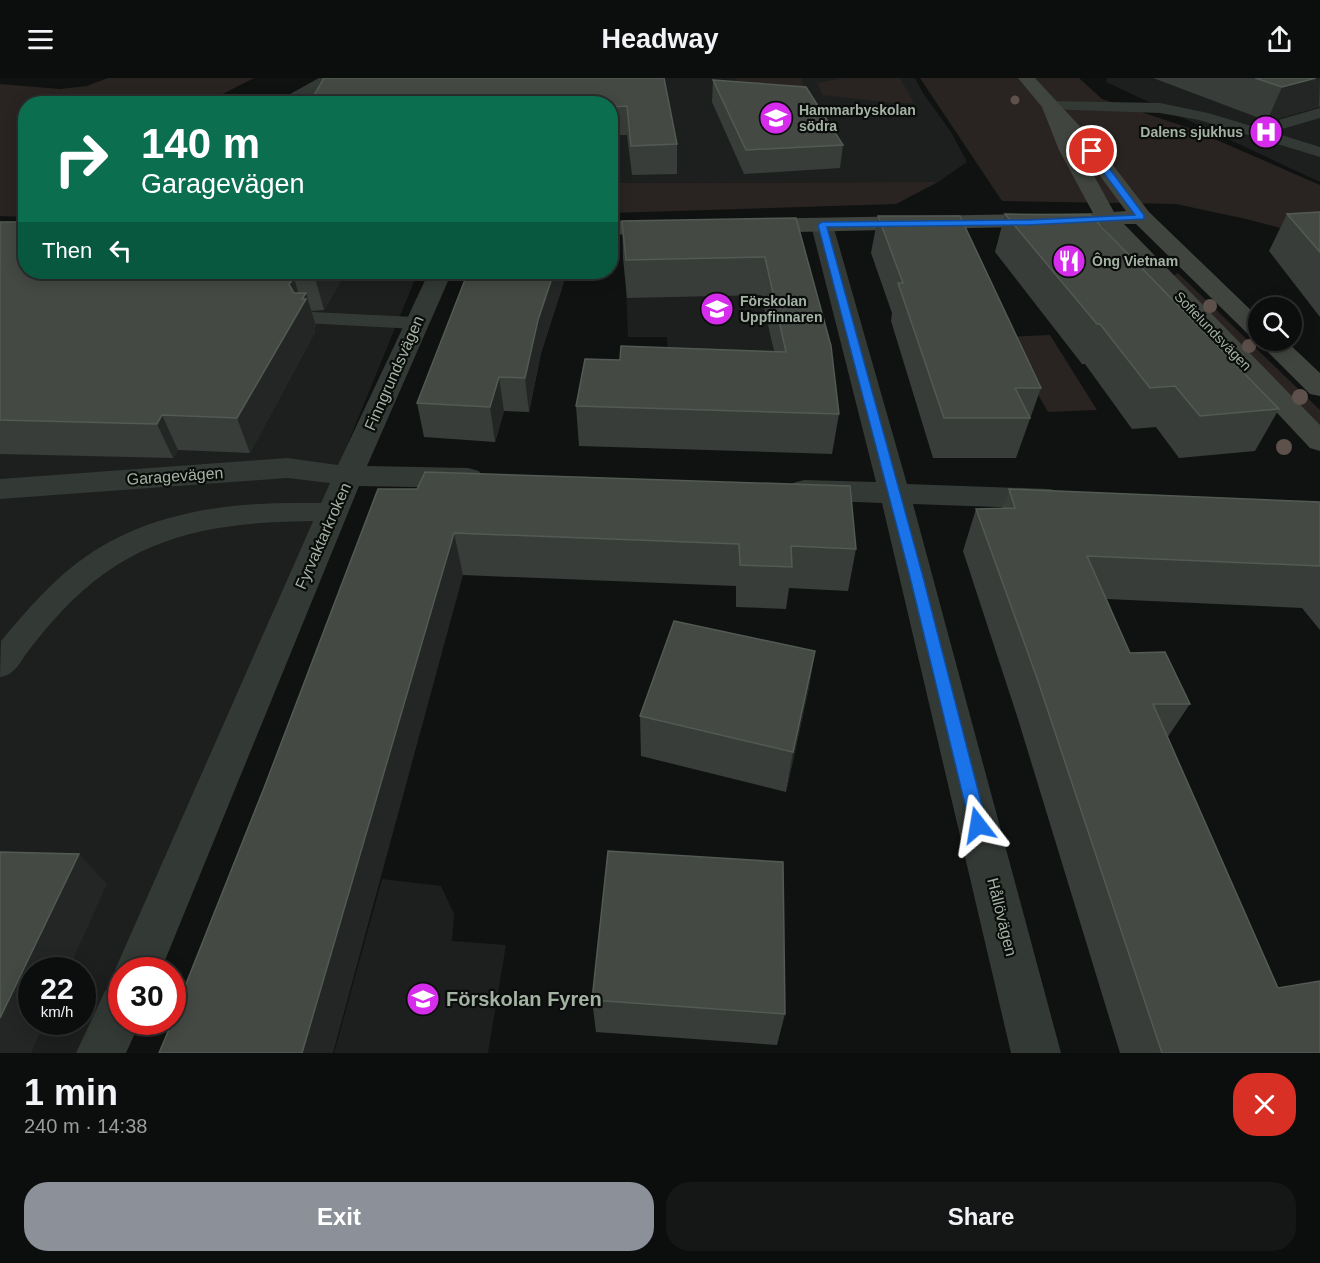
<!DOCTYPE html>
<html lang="en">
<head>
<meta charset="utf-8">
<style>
  body { margin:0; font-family:Helvetica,sans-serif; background:#151716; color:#f1f3f6; height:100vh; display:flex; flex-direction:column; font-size:22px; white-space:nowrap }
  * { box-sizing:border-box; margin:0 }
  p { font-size:20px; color:#9a9c9d }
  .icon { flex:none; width:33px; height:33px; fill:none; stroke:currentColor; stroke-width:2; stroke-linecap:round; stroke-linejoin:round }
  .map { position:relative; height:975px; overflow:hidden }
  .sheet { display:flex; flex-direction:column; background:#0c0e0d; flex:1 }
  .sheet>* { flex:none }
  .banner { position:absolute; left:18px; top:18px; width:600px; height:183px; border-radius:24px; box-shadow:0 3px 15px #0003,0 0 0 2px #2c2e2e; background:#0b6e4f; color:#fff; overflow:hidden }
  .buttons { position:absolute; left:1248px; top:219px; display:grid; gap:12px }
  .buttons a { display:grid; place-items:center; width:54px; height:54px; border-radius:50%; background:#0c0e0d; box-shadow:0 3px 15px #0003,0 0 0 2px #2c2e2e; font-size:30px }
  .speed { position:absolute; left:18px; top:879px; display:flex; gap:12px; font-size:30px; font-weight:700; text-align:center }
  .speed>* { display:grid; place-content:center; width:78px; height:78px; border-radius:50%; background:#0c0e0d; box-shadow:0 3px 15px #0003,0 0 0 2px #2c2e2e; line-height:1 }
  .speed small { font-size:15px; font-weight:400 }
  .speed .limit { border:9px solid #d22; background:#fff; color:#111 }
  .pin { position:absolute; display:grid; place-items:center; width:51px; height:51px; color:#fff; margin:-26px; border:3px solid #fff; border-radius:50%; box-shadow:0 2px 6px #0007 }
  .me { position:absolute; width:66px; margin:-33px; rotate:346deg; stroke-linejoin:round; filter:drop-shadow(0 0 4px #0008) }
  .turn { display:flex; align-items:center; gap:21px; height:126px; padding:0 24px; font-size:27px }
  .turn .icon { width:78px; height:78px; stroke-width:2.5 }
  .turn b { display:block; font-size:42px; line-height:51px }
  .then { display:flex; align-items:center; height:57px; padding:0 24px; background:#0003; gap:12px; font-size:22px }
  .round { display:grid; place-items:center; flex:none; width:63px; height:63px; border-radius:24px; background:#151716 }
  .overview { display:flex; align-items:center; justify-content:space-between; height:102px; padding:0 24px }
  h1 { font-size:36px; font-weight:800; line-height:45px }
  .button { display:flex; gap:12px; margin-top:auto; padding:12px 24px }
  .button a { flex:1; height:69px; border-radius:24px; background:#8c9099; color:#fff; font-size:24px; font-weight:800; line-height:69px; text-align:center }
  .button a+a { background:#151716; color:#f1f3f6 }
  header { display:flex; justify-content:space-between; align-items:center; height:78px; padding:0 24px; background:#0c0e0d; font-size:27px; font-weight:800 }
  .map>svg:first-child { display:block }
</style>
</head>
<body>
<header><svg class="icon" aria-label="menu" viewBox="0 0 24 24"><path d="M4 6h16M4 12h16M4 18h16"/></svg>Headway<svg class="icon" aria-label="share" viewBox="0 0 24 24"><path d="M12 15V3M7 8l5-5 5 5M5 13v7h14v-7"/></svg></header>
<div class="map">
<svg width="1320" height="975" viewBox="0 0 1320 975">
  <rect width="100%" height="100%" fill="#101211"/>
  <g fill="#1c1f1d" fill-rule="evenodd">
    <path d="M 599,0 L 915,0 L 923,15 L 951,54 L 967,84 L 938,104 L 611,105 L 610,26 Z"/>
    <path d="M 1107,0 L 1320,0 L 1320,104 L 1106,4 Z"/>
    <path d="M 0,172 L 26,194 L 418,194 L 132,892 L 122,892 L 121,919 L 98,975 L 0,975 ZM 32,892 L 82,892 L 82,944 L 32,944 Z"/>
    <path d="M 792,177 L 769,292 L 668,291 L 667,259 L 628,259 L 626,209 L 631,180 Z"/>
    <path d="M 382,801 L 441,808 L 454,836 L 452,863 L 506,867 L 488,975 L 334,975 Z"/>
  </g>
  <g fill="#292421">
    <path d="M 108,0 L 254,0 L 205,25 L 26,26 L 25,139 L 0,138 L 0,6 L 60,11 L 87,8 Z"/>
    <path d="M 735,0 L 801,0 L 805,13 L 737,14 Z"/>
    <path d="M 843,0 L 900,0 L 914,25 L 894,25 L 822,17 L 818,5 Z"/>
    <path d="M 920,0 L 1079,0 L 1102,21 L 1189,50 L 1320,107 L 1320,160 L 1246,141 L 1176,126 L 1002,123 Z"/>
    <path d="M 938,104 L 896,126 L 611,135 L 611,105 Z"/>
    <path d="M 1178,195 L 1320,332 L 1320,350 L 1173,198 Z"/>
    <path d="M 1050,257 L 1097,332 L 1048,334 L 1005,259 Z"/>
  </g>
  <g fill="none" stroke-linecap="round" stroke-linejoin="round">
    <g fill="#333934" fill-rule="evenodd">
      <path d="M 1051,23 L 1160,25 L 1208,35 L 1255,49 L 1320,30 L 1320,40 L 1272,54 L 1320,69 L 1320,79 L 1199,42 L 1160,35 L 1046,31 L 1043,28 Z"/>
      <path d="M 312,234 L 415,239 L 423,240 L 426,245 L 423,250 L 415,251 L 304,245 L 301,240 L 304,235 Z"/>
      <path d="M 303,425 L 333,425 L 343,428 L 346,434 L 343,440 L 333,443 C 225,443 139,450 61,534 C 49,547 37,561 26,576 C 22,582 18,589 12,594 C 9,597 4,598 0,599 L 1,563 C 27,532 54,500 88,477 C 151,434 230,424 303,425 Z"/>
    </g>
    <g fill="#333934" fill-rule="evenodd">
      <path d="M 319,0 L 340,0 L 338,4 L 295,26 L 272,26 Z"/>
      <path d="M 822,140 L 830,142 L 833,147 L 907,406 L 1050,411 L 1061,414 L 1065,421 L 1061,428 L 1050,431 L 913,426 L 1061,975 L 1011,975 L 882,425 L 804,422 L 793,419 L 789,412 L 793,405 L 804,402 L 876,404 L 811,147 L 814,142 Z"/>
      <path d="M 429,194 L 452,194 L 367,388 L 468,390 L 479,393 L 483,400 L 479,407 L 468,410 L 359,408 L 161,892 L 122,892 L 122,944 L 140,944 L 126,975 L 76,975 L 105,913 L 121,907 L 115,892 L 122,876 L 330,405 L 287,400 L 0,421 L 0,401 L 287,380 L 338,387 Z"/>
    </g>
    <g fill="#40463f" fill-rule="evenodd">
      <path d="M 1018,0 L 1035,0 L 1099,69 L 1149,134 L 1258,239 L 1258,259 L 1249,257 L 1136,146 L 1124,146 L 1320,347 L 1320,373 L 1310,370 L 1101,147 L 753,155 L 745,153 L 742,148 L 745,143 L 753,141 L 1093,135 L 1059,72 L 1042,29 ZM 1077,67 L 1126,133 L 1114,134 Z"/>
      <path d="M 666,142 L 674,144 L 677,149 L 674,154 L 610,157 L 610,143 Z"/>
      <path d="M 1258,260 L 1258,262 L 1285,262 L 1320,295 L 1320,318 L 1310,316 L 1261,267 L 1257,262 Z"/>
    </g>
  </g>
  <g fill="#5e504a">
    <circle cx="1015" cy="22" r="4.5"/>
    <circle cx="1210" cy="228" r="7"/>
    <circle cx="1249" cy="268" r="7"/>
    <circle cx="1300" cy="319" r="8"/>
    <circle cx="1284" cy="369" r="8"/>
  </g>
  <g fill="#383d39">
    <path d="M 664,0 L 677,66 L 677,96 L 632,97 L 627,57 L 610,57 L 610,26 Z"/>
    <path d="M 1153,0 L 1320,0 L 1320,28 L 1267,43 Z"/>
    <path d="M 713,2 L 843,67 L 840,90 L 744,96 L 712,24 Z"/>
    <path d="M 1320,134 L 1320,239 L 1269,173 L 1287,136 Z"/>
    <path d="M 1005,136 L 1279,331 L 1255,373 L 1179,380 L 1156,349 L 1132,351 L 1085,286 L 1082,286 L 995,174 Z"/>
    <path d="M 878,138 L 1041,310 L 1016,380 L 933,380 L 891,243 L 892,235 L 871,175 Z"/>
    <path d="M 796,140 L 839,336 L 832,376 L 579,368 L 576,328 L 620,282 L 774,273 L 761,217 L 627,220 L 623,180 L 622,143 Z"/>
    <path d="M 0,144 L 26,194 L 346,194 L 324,232 L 311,233 L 316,248 L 314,250 L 315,254 L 250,375 L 178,372 L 173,380 L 0,376 Z"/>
    <path d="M 468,194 L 567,194 L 541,275 L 529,334 L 504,333 L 495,364 L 424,359 L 417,325 Z"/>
    <path d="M 378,411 L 856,471 L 848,513 L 789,510 L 786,531 L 736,529 L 736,508 L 463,497 L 264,710 Z"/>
    <path d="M 1009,411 L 1320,424 L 1320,552 L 1302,530 L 1107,521 L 1130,575 L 1190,626 L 1167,660 L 1278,910 L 1320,975 L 1120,975 L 1018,641 L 963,473 L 976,431 L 1002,430 Z"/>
    <path d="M 815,573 L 808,614 L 786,714 L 641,678 L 640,638 Z"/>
    <path d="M 592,922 L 785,936 L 777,967 L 596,954 Z"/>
  </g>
  <g fill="#232624">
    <path d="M 1316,0 L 1320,0 L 1319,28 L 1267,43 L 1282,9 Z"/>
    <path d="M 319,194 L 346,194 L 324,232 L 315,200 Z"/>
    <path d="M 554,194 L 567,194 L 541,275 L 529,334 L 525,300 L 538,242 Z"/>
    <path d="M 294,200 L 302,227 L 302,221 L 306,215 L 316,248 L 314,250 L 315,254 L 250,375 L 237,340 L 289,206 Z"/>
    <path d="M 499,299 L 504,333 L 495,364 L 490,329 Z"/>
    <path d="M 162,337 L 178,372 L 173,380 L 157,346 Z"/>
    <path d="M 454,455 L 463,497 L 333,975 L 302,975 Z"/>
    <path d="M 815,573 L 808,614 L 786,714 L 793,674 Z"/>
    <path d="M 79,776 L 107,806 L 68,892 L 32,892 L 32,944 L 45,944 L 31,975 L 0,975 L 0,940 Z"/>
  </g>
  <g fill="#444944" stroke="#525a53" stroke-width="1.5">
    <path d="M 324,0 L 664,0 L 677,66 L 631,68 L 627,28 L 610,29 L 610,26 L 309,26 Z"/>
    <path d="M 1255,0 L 1316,0 L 1282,9 Z"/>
    <path d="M 713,2 L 806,9 L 843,67 L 746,72 Z"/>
    <path d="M 1320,134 L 1320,174 L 1287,136 Z"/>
    <path d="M 1005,136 L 1090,137 L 1279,331 L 1200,338 L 1175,308 L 1150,310 L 1100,246 L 1097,246 Z"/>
    <path d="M 878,138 L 960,138 L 1041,310 L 1015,310 L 1030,340 L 944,340 L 898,205 L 903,205 Z"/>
    <path d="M 796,140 L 831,268 L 839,336 L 576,328 L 585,281 L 620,282 L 621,268 L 786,274 L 765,179 L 626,182 L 622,143 Z"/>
    <path d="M 0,144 L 26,144 L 26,194 L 319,194 L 315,200 L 294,200 L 289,206 L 294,215 L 306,215 L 302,221 L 306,221 L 237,340 L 162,337 L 157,346 L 0,342 Z"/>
    <path d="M 468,194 L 554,194 L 538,242 L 525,300 L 499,299 L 490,329 L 417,325 Z"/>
    <path d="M 425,394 L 850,408 L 856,471 L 791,468 L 792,489 L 740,487 L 739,466 L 454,455 L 302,975 L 159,975 L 172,944 L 172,941 L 264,710 L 378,411 L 417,411 Z"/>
    <path d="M 1009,411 L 1320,424 L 1320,488 L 1087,478 L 1130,575 L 1165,574 L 1190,626 L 1153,626 L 1278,910 L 1320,903 L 1320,975 L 1162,975 L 1037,600 L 976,431 L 1015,430 Z"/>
    <path d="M 674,543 L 815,573 L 793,674 L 640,638 Z"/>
    <path d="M 608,773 L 783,784 L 785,936 L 592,922 Z"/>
    <path d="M 0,774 L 79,776 L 0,940 Z"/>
  </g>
  <path fill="#1a73e8" stroke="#114b97" stroke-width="1.5" d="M 1089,71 L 1095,71 L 1144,137 L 1144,141 L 1028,147 L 827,149 L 922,495 L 987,747 L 985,752 L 978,754 L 972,752 L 970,747 L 909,495 L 818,147 L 822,144 L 1028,142 L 1135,137 L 1089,75 Z"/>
  <defs>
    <symbol id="school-disc" viewBox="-11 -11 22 22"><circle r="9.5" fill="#d62ded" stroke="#0b0d0c"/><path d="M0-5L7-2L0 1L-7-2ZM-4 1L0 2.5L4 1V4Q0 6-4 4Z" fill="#fff"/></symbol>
    <symbol id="hospital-disc" viewBox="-11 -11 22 22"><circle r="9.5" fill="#d62ded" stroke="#0b0d0c"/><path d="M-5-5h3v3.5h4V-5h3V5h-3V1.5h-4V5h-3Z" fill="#fff"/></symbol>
    <symbol id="restaurant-disc" viewBox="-11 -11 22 22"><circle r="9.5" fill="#d62ded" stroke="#0b0d0c"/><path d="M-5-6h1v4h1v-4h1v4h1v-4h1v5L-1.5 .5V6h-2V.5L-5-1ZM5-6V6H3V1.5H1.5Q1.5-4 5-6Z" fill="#fff"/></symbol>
  </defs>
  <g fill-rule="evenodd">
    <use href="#school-disc" x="757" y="21" width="38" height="38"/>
    <use href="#hospital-disc" x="1247" y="35" width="38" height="38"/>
    <use href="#restaurant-disc" x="1050" y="164" width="38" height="38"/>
    <use href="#school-disc" x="698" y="212" width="38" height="38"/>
    <use href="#school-disc" x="404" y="902" width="38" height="38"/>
  </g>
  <g text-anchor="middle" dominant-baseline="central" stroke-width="4.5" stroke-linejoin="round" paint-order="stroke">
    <g font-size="14" font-weight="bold" fill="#a3b2a2" stroke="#0b0d0c" text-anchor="start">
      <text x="799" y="32">Hammarbyskolan<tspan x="799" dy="16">södra</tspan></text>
      <text x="1243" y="54" text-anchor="end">Dalens sjukhus</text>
      <text x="1092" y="183">Ông Vietnam</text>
      <text x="740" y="223">Förskolan<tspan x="740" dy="16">Uppfinnaren</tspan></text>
    </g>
    <g font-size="14" fill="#a3b2a2" stroke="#0b0d0c">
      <text transform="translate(1213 253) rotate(46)">Sofielundsvägen</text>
    </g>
    <g font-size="16" fill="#a3b2a2" stroke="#0b0d0c">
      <text transform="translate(394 295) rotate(-66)">Finngrundsvägen</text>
      <text transform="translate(175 398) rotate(-4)">Garagevägen</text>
      <text transform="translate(323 458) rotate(-66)">Fyrvaktarkroken</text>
      <text transform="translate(1002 839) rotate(76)">Hållövägen</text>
    </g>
    <g font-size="20" font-weight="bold" fill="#a3b2a2" stroke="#0b0d0c" text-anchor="start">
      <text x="446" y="921">Förskolan Fyren</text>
    </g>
  </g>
</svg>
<div class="buttons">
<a><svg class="icon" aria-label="search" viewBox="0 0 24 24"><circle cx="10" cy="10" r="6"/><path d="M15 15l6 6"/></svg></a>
</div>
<div class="speed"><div>22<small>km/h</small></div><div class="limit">30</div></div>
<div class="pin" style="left:1092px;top:73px;background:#d93025"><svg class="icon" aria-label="arrive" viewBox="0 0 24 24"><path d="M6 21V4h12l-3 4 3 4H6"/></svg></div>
<svg class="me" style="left:978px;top:747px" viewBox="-20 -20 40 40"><path d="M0-17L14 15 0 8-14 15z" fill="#1a73e8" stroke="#fff" stroke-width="4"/></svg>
<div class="banner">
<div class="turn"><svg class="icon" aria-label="right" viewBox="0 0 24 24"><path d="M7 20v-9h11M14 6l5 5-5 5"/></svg><div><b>140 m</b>Garagevägen</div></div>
<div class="then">Then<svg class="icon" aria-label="left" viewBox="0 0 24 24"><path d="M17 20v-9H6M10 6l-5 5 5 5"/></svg></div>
</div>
</div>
<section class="sheet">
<div class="overview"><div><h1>1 min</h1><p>240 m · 14:38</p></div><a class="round" style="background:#d93025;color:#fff"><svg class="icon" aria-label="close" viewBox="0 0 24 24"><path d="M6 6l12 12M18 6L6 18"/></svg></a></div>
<div class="button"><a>Exit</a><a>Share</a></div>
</section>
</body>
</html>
